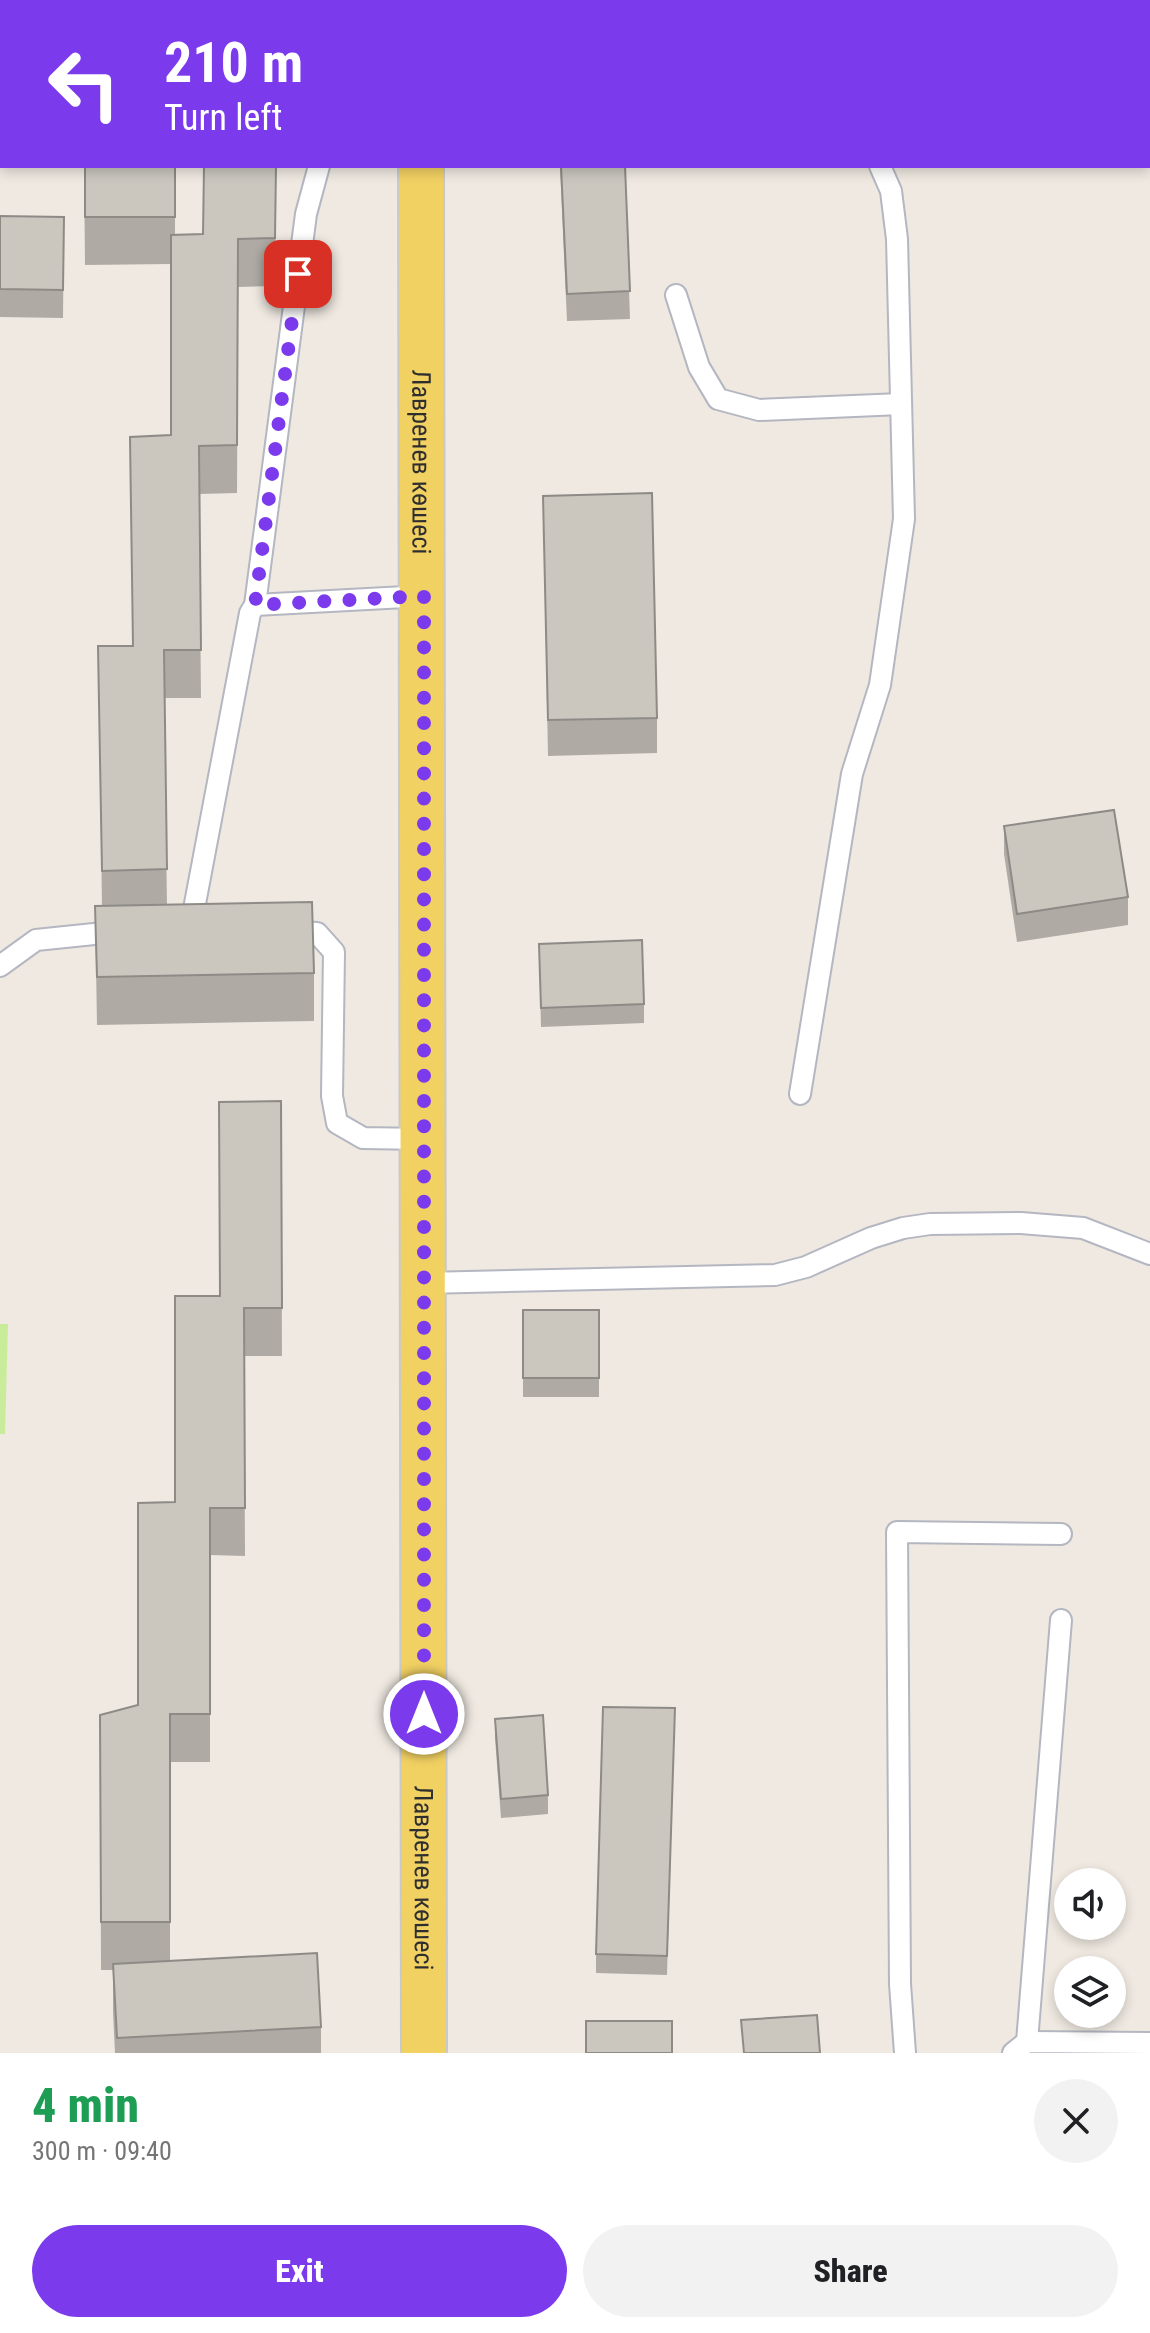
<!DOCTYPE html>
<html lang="en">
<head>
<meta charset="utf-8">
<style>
  body { margin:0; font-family:"Roboto Condensed",sans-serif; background:#f2f2f2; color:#202124; height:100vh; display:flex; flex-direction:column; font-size:30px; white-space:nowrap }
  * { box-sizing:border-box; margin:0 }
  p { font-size:26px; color:#757577 }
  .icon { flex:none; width:44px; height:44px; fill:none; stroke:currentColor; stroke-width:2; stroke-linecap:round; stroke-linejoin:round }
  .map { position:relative; height:2053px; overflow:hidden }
  .side { display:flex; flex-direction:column; background:#fff; flex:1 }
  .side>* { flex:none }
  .top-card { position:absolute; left:0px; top:0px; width:1150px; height:168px; box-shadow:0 4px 12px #0003; background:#7c3aed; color:#fff; overflow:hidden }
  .buttons { position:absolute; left:1054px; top:1868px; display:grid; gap:16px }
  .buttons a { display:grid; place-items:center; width:72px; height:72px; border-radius:50%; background:#fff; box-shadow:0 4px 12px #0003; font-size:40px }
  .pin { position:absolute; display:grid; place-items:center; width:68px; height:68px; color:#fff; margin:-34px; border-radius:16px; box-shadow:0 4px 12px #0006 }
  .me { position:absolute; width:88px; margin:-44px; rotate:0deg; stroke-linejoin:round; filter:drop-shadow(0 0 6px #0008) }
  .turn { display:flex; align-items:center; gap:28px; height:168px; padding:0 32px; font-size:36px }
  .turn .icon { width:104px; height:104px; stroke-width:2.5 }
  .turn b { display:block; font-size:56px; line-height:68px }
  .round { display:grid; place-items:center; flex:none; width:84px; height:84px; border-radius:42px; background:#f2f2f2 }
  .headline { display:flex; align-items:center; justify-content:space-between; height:136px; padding:0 32px }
  h1 { font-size:48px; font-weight:800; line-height:60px; color:#1e9e55 }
  .button { display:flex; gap:16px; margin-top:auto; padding:16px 32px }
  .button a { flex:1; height:92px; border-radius:48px; background:#7c3aed; color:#fff; font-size:32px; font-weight:800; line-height:92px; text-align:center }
  .button a+a { background:#f2f2f2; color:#202124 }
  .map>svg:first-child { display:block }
</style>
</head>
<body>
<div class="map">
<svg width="1150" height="2053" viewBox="0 0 1150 2053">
  <rect width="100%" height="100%" fill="#efe9e1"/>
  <path fill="#c9ec9a" d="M 0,1324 L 8,1324 L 5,1434 L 0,1434 Z"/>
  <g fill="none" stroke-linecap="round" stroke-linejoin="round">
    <defs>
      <g id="service">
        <path d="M 676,295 L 699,367 L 718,399 L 759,410 L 901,404"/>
        <path d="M 255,605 L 306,214 L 319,166"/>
        <path d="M 190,930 L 250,613 L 255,605 L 424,596"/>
        <path d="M 289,931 L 317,933 L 334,952 L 332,1096 L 337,1123 L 363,1138 L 424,1139"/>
        <path d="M 0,966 L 36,940 L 123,931"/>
        <path d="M 800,1094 L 852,774 L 880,685 L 904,519 L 897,239 L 891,191 L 880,166"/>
        <path d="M 424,1283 L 775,1275 L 806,1267 L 871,1238 L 903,1228 L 930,1224 L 1021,1223 L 1083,1228 L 1150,1254"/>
        <path d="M 1027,2042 L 1061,1620"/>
        <path d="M 905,2053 L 900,1984 L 897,1532 L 1061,1534"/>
        <path d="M 1013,2053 L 1027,2042 L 1150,2043"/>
      </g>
      <path id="minor" d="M 1148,29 L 1150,29"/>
      <g id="primary">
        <path d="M 422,2 L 422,0"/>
        <path id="s1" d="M 421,166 L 424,2053"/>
      </g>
    </defs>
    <use href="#service" stroke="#b4b7c1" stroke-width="24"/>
    <use href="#minor" stroke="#b4b7c1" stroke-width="44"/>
    <use href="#primary" stroke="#c9c9c9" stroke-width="48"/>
    <use href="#service" stroke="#fff" stroke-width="20"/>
    <use href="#minor" stroke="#fff" stroke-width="40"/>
    <use href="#primary" stroke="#f2d163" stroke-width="44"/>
  </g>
  <g fill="#afaba4">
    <path d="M 0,0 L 2,2 L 2,65 L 0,65 Z"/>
    <path d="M 84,166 L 175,166 L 175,235 L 203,234 L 276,166 L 275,286 L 238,287 L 237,493 L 199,494 L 201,698 L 164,698 L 167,905 L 314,973 L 314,1021 L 97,1025 L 95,906 L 102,906 L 98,646 L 132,646 L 171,435 L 171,264 L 85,265 Z"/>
    <path d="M 560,166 L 625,166 L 630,319 L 567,321 Z"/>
    <path d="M 0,216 L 64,217 L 63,318 L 0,317 Z"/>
    <path d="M 543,496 L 657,718 L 657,753 L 548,756 Z"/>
    <path d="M 1004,826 L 1128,897 L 1128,925 L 1017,942 L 1004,854 Z"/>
    <path d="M 539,944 L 644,1004 L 644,1023 L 541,1027 Z"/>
    <path d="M 281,1101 L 282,1356 L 244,1356 L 245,1556 L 210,1555 L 210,1762 L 170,1762 L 170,1961 L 321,2027 L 321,2053 L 115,2053 L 113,2012 L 113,1970 L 101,1970 L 100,1715 L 138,1705 L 220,1296 Z"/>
    <rect x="523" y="1310" width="76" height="87"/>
    <path d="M 675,1708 L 667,1975 L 596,1973 L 596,1954 Z"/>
    <path d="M 495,1719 L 548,1795 L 548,1814 L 501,1818 L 495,1738 Z"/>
  </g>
  <g fill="#cbc7bf" stroke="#8e8b86" stroke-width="2">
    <path d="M 0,0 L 21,0 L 21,2 L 2,2 L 2,37 L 0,37 Z"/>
    <rect x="85" y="166" width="90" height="51"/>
    <path d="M 204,166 L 276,166 L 275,238 L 238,239 L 237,445 L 199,446 L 201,650 L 164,650 L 167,869 L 102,871 L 98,646 L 133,646 L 130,437 L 171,435 L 171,235 L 203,234 Z"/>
    <path d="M 561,166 L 625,166 L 630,291 L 567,294 Z"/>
    <path d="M 0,216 L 64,217 L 63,290 L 0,289 Z"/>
    <path d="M 652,493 L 657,718 L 548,720 L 543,496 Z"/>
    <path d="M 1114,810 L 1128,897 L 1017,914 L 1004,826 Z"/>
    <path d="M 312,902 L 314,973 L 97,977 L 95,906 Z"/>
    <path d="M 642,940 L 644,1004 L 541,1008 L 539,944 Z"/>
    <path d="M 281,1101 L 282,1308 L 244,1308 L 245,1508 L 210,1508 L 210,1714 L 170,1714 L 170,1922 L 101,1922 L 100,1715 L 138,1705 L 138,1503 L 175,1502 L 175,1296 L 220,1296 L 219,1102 Z"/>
    <rect x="523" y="1310" width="76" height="68"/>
    <path d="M 603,1707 L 675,1708 L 667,1956 L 596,1954 Z"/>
    <path d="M 543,1715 L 548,1795 L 501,1799 L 495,1719 Z"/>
    <path d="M 317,1953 L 321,2027 L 117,2038 L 113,1964 Z"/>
    <path d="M 817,2015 L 820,2053 L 744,2053 L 741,2020 Z"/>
    <rect x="586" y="2021" width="86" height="32"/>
  </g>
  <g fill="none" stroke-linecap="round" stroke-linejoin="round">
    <path stroke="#7c3aed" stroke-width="14" stroke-dasharray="0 25.2" d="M 298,274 L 255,605 L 424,596 L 424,1714"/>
  </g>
  <g text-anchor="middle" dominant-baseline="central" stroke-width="7" stroke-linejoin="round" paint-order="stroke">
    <g font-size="26" fill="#2e2e2e" stroke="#fff">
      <text stroke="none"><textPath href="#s1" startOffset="296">Лавренев көшесі</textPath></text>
      <text stroke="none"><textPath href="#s1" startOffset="1712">Лавренев көшесі</textPath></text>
    </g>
  </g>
</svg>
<div class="buttons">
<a><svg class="icon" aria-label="sound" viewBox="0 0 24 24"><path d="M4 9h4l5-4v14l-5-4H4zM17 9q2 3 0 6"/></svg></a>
<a><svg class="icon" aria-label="layers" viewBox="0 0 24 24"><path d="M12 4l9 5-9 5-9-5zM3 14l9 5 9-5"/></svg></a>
</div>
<div class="pin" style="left:298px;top:274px;background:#d93025"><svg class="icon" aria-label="arrive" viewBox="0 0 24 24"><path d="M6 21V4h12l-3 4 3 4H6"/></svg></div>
<svg class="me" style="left:424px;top:1714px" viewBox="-20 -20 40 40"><circle r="17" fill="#7c3aed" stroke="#fff" stroke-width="3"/><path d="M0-11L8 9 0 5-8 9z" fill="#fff"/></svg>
<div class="top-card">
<div class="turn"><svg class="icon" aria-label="left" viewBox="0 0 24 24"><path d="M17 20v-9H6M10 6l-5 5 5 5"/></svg><div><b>210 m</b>Turn left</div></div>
</div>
</div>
<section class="side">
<div class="headline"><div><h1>4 min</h1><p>300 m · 09:40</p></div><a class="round"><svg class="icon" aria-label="close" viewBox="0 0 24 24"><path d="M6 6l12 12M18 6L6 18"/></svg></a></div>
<div class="button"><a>Exit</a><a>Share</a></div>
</section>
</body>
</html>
